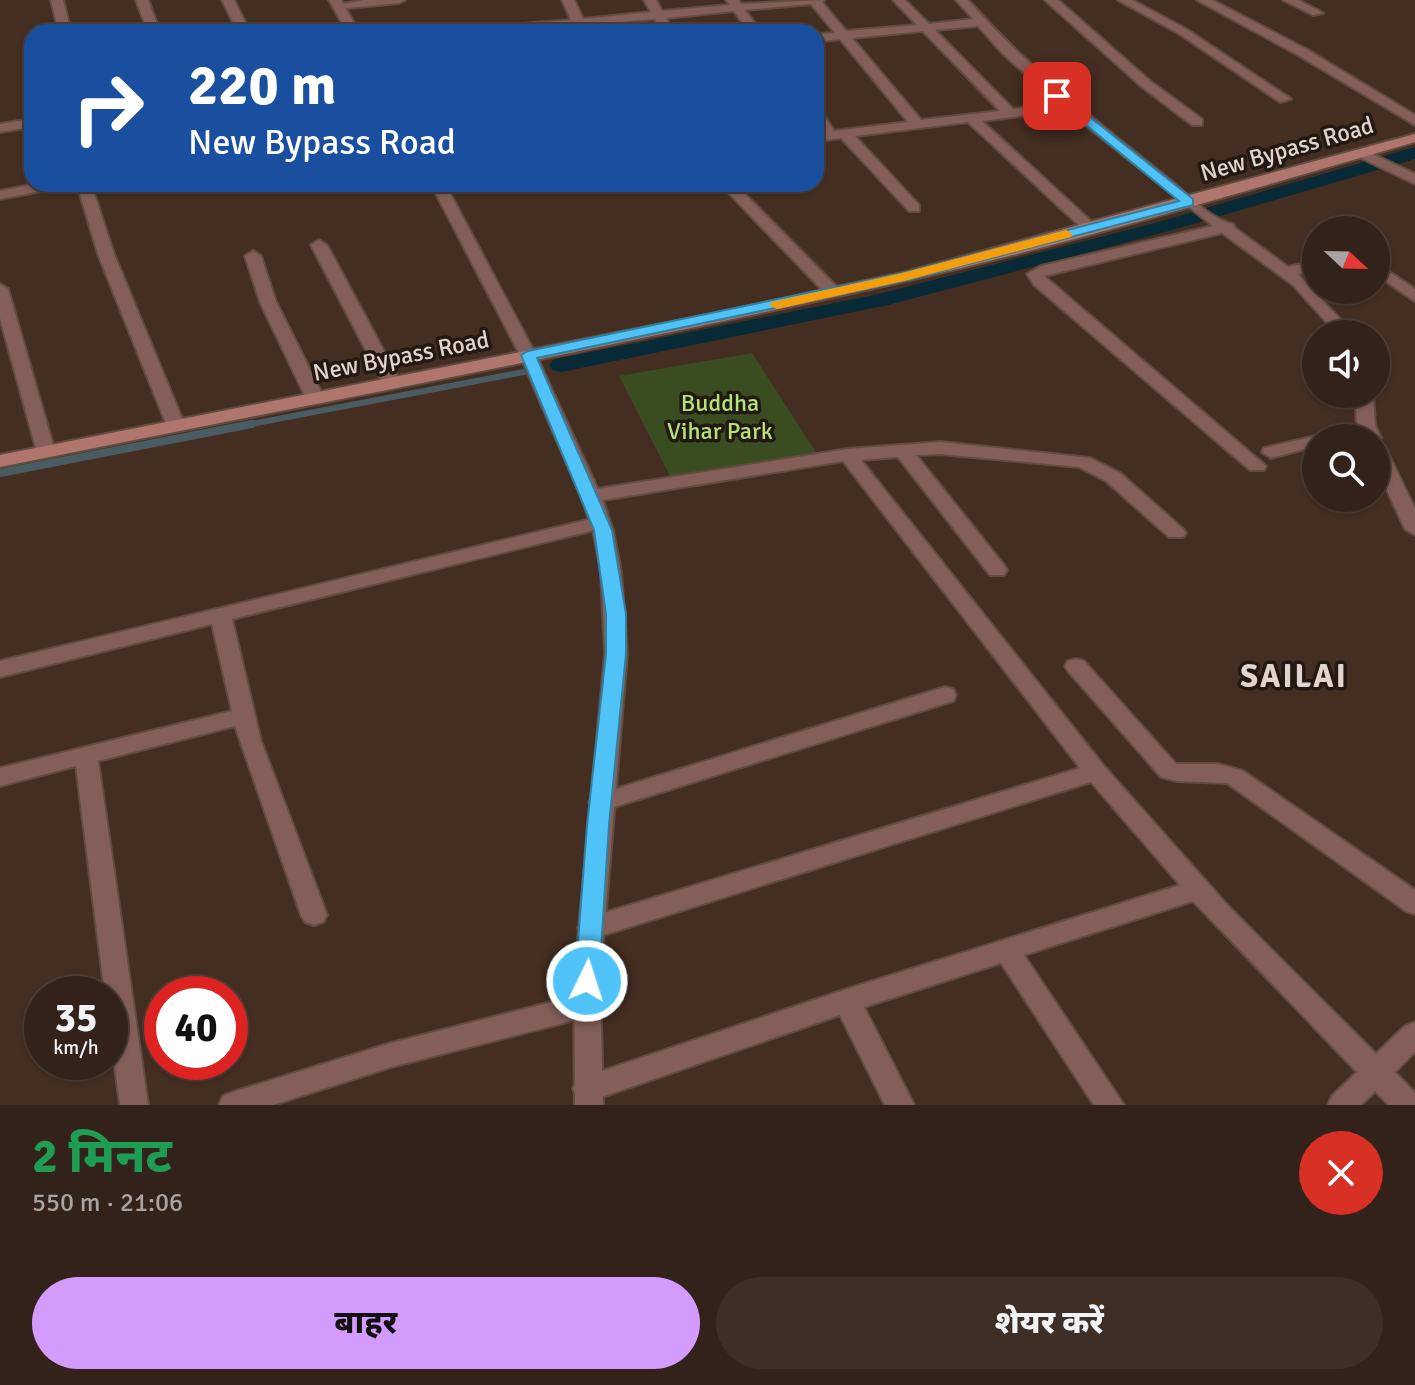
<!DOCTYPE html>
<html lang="hi">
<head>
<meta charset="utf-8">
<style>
  body { margin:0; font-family:Signika,"Noto Sans Devanagari",sans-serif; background:#3e2f26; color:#f1f3f6; height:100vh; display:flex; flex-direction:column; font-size:30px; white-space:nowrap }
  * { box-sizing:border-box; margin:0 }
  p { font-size:26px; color:#a9a4a2 }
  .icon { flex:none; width:44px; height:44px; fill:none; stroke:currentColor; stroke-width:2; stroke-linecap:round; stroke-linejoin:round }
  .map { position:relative; height:1105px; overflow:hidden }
  .drawer { display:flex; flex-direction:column; background:#332219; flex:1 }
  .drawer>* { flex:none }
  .banner { position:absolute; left:24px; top:24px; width:800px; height:168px; border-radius:24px; box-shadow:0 2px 6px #0004,0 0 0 2px #4e3f38; background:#1a4fa0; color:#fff; overflow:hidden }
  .needle { width:52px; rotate:112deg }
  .buttons { position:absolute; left:1302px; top:216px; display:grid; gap:16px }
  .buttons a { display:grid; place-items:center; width:88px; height:88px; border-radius:50%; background:#332219; box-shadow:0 2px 6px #0004,0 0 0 2px #4e3f38; font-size:40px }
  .speed { position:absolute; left:24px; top:976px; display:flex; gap:16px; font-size:40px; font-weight:700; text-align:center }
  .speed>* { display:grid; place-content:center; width:104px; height:104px; border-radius:50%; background:#332219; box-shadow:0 2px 6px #0004,0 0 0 2px #4e3f38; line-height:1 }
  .speed small { font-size:20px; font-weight:400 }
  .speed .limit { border:12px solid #d22; background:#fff; color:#111 }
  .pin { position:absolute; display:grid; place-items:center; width:68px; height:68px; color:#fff; margin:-34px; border-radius:16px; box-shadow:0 4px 12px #0006 }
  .me { position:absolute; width:88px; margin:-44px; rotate:4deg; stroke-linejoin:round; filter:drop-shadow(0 0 6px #0008) }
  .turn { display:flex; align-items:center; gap:28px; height:168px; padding:0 32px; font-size:36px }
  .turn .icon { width:104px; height:104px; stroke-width:2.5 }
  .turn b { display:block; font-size:56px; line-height:68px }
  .round { display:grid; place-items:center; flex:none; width:84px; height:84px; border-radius:42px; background:#3e2f26 }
  .summary { display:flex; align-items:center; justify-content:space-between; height:136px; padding:0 32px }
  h1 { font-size:48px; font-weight:800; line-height:60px; color:#1e9e55 }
  .cta { display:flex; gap:16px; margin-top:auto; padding:16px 32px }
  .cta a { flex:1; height:92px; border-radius:48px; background:#d39cfc; color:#111; font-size:32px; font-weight:800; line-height:92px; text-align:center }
  .cta a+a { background:#3e2f26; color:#f1f3f6 }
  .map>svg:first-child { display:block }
</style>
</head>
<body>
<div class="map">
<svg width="1415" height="1105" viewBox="0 0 1415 1105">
  <rect width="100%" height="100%" fill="#442e21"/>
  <path fill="#3a4d21" d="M 752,353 L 819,457 L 674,484 L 619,376 Z"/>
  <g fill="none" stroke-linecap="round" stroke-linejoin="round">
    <path stroke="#495c63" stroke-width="6" d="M 241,426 L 524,372"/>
    <path stroke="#495c63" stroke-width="8" d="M 0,473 L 252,424"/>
    <path fill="#082936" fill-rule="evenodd" d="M 1415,147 L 1415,159 L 1169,231 L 888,305 L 561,372 L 553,370 L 549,365 L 553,360 L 561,358 L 879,294 L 1155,223 Z"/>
    <defs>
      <g id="minor">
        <path d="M 51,0 L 63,0 L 71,32 L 59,32 Z"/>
        <path d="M 136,0 L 148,0 L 160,32 L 148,32 Z"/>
        <path d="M 222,0 L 234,0 L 250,32 L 238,32 Z"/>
        <path d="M 364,0 L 405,0 L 399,3 L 338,9 L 332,6 Z"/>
        <path d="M 562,0 L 574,0 L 583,19 L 651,12 L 644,0 L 656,0 L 662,11 L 730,5 L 726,0 L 738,0 L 741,4 L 824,0 L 822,2 L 846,31 L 917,25 L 893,0 L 905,0 L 929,24 L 973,19 L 956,0 L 968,0 C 1031,71 1095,120 1169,179 C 1186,193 1211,220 1233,224 L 1235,228 L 1288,267 L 1316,261 L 1316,271 L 1298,274 L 1354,334 L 1337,334 L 1293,285 L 1222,233 L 1044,276 L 1266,466 L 1264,470 L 1250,470 L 1034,285 L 1027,274 L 1041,266 L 1213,226 L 1066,110 L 982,121 L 1095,225 L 1095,231 L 1085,231 L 968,122 L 855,136 L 919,205 L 919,211 L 909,211 L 841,138 L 816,141 L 816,133 L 822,132 L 816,124 L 816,110 L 821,111 L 834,131 L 908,122 L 840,39 L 816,42 L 816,34 L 835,33 L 811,4 L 745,10 L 761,32 L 749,32 L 734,11 L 666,18 L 674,32 L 662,32 L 655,19 L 586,25 L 589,32 L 577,32 L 575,26 L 471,32 L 477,28 L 571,20 ZM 978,26 L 1003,54 L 1058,103 L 1013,109 L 935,30 ZM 923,31 L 1000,111 L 921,120 L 852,38 Z"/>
        <path d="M 1045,0 L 1058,0 L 1150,81 L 1202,119 L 1202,125 L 1192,125 L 1142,87 Z"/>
        <path d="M 1118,0 L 1132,0 L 1186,29 L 1291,99 L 1280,102 L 1178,33 Z"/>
        <path d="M 1197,0 L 1212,0 L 1306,49 L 1415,115 L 1415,125 L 1298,55 Z"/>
        <path d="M 1283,0 L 1298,0 L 1323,13 L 1313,15 Z"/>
        <path d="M 32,119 L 32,127 L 0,132 L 0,124 Z"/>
        <path d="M 1362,149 L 1415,174 L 1415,184 L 1357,156 L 1355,153 Z"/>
        <path d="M 35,184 L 64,184 L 57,188 L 0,199 L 0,191 Z"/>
        <path d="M 77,184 L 91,184 L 114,254 L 185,426 L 182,430 L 176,431 L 167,426 L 98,254 Z"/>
        <path d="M 194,184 L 208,184 L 209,188 L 207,191 L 197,191 Z"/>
        <path d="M 439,184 L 470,184 L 440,192 L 433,188 Z"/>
        <path d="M 720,184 L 735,184 L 839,289 L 839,295 L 827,295 Z"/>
        <path d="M 319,240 L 327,245 L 401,383 L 398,387 L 386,387 L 383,383 L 311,245 Z"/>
        <path d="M 253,251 L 261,256 L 276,302 L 324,398 L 321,402 L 309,402 L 306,398 L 260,302 L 245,256 Z"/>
        <path d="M 1376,263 L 1415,289 L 1415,301 L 1376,275 Z"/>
        <path d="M 0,284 L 8,289 L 55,452 L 53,456 L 39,456 L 37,452 L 0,318 Z"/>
        <path d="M 1355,394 L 1373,394 L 1375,425 L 1381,438 L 1378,442 L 1385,447 L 1415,509 L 1415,535 L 1405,529 L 1376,467 L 1376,438 L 1363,438 L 1357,425 Z"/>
        <path d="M 1316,436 L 1323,438 L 1316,438 L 1316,446 L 1271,458 L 1262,452 L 1264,448 Z"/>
        <path d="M 940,442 L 1090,458 L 1120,473 L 1183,529 L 1186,533 L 1183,537 L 1169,537 L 1106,481 L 1079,467 L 940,454 L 916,455 L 1004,565 L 1007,570 L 1004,575 L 990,575 L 898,457 L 861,460 L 1104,766 L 1229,907 L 1376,1054 L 1405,1026 L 1415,1022 L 1415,1052 L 1395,1072 L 1415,1093 L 1415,1105 L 1389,1105 L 1375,1091 L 1361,1105 L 1328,1105 L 1332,1096 L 1357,1072 L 1193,901 L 1024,955 L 1124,1105 L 1094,1105 L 1001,963 L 864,1007 L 914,1105 L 885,1105 L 840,1015 L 587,1102 L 577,1098 L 573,1089 L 577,1080 L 587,1076 L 847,989 L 1180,885 L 1091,782 L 591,939 L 582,935 L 578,928 L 582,921 L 591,917 L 1080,768 L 843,461 L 591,502 L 581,496 L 591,490 L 848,449 Z"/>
        <path d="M 600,517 L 607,519 L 610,523 L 607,527 L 232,619 L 261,741 L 327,915 L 323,922 L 314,925 L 305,922 L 301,915 L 235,726 L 98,761 L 148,1105 L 120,1105 L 110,1030 L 110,994 L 105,994 L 76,766 L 0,786 L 0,768 L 232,711 L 212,624 L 0,677 L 0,661 Z"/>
        <path d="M 1076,659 L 1084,661 L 1176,764 L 1218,764 L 1243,771 L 1415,890 L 1415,914 L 1406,911 L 1227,783 L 1177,781 L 1161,777 L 1068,671 L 1065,666 L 1068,661 Z"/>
        <path d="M 945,687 L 953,689 L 956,695 L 953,701 L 601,811 L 593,808 L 589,802 L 593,796 Z"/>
        <path d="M 587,993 L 597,997 L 601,1005 L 597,1013 L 587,1017 L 391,1067 L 273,1105 L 219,1105 L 223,1096 L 233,1092 L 391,1043 Z"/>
      </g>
      <g id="tertiary">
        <path d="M 329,0 L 341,0 L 359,32 L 347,32 Z"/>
        <path d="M 431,184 L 445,184 L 536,355 L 601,496 L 613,530 L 621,572 L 627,654 L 600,981 L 603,1105 L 575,1105 L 574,981 L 605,654 L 601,572 L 593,530 L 581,496 L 520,355 Z"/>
      </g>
      <path id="secondary" d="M 1415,134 L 1415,142 C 1245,191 1074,243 901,282 C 602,350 300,406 0,467 L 0,455 L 712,314 L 902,273 Z"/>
    </defs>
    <use href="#minor" stroke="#604c40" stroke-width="4"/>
    <use href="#tertiary" stroke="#604c40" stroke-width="4"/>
    <use href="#secondary" stroke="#604c40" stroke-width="4"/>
    <use href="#minor" fill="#845f59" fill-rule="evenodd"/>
    <use href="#tertiary" fill="#845f59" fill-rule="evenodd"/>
    <use href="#secondary" fill="#b0766d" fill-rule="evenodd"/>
  </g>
  <path fill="#4fc3f7" stroke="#337fa1" stroke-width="2" d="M 1053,94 L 1061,94 L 1193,199 L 1193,205 L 904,281 L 537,358 L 612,530 L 626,614 L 626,654 L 609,825 L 599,981 L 596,988 L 587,991 L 578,988 L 575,981 L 587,825 L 606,654 L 606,614 L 594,530 L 521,355 L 528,351 L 903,273 L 1179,201 L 1053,98 Z"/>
  <path fill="#f59e0b" d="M 1066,230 L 1073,234 L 1071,237 L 904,281 L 777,309 L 769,305 L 772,302 L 902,273 Z"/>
  <g text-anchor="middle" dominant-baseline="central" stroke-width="7" stroke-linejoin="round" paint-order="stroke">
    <g font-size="24" fill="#e2d4cc" stroke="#231913">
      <text transform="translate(1287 149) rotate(-16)">New Bypass Road</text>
      <text transform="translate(401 356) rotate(-11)">New Bypass Road</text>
    </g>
    <g font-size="24" fill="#b3e17b" stroke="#231913">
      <text x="720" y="403">Buddha<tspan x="720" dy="28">Vihar Park</tspan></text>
    </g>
    <g font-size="32" font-weight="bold" letter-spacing="2" fill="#e2d4cc" stroke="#231913">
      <text x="1294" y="676">SAILAI</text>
    </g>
  </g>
</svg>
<div class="buttons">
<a><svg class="needle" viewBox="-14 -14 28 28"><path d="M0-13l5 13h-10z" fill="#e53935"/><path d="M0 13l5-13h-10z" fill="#a9a4a2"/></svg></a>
<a><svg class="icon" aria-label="sound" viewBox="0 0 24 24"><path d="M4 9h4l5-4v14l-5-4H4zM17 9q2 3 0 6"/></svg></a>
<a><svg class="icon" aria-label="search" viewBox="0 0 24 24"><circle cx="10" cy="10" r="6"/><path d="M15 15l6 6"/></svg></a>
</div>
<div class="speed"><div>35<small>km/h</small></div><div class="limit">40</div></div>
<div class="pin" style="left:1057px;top:96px;background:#d93025"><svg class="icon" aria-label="arrive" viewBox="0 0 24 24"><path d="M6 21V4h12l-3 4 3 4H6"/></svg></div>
<svg class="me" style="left:587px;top:981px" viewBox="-20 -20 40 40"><circle r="17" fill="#4fc3f7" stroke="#fff" stroke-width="3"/><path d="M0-11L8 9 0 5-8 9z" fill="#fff"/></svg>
<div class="banner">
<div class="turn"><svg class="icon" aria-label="right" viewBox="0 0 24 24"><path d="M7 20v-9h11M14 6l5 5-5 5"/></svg><div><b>220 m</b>New Bypass Road</div></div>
</div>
</div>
<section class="drawer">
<div class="summary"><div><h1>2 मिनट</h1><p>550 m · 21:06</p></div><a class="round" style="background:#d93025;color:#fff"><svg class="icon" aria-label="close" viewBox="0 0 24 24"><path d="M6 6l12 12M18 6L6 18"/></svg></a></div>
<div class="cta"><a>बाहर</a><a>शेयर करें</a></div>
</section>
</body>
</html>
